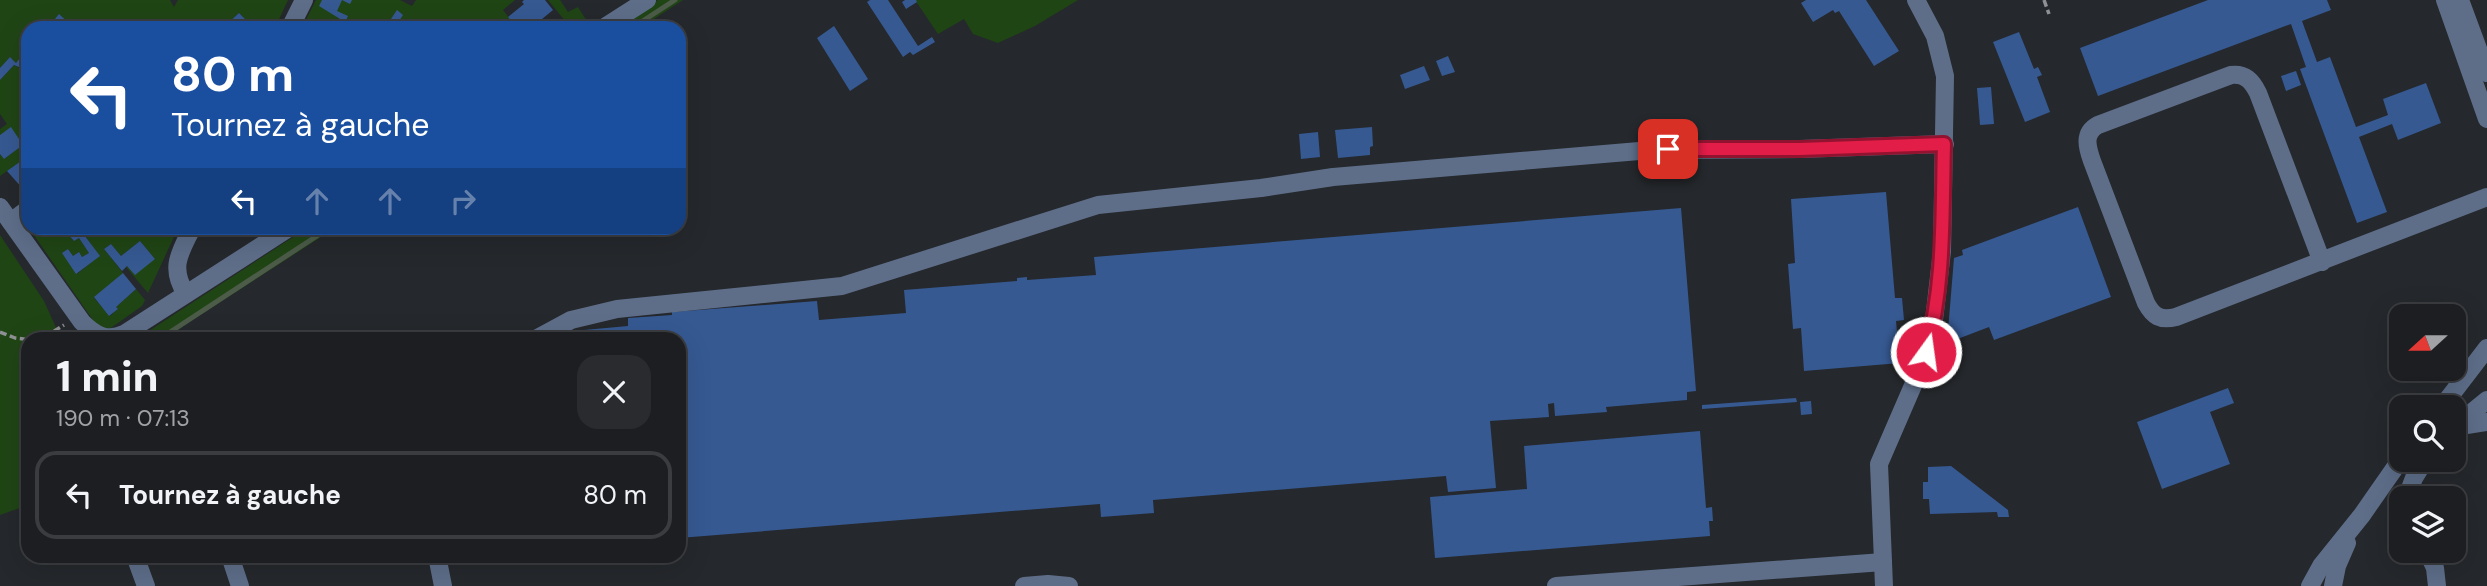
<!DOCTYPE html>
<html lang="fr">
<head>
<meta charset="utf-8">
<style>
  body { margin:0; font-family:"DM Sans",sans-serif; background:#292b2e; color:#f1f3f6; height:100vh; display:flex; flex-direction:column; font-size:26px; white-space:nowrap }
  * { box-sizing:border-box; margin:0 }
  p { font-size:23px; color:#a0a2a5 }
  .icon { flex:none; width:38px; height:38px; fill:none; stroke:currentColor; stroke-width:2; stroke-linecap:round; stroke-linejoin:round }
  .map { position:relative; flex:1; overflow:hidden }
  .sheet { position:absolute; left:21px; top:332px; width:665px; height:231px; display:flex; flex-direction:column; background:#1c1e21; border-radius:21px; box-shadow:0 7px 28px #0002,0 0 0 2px #3a3c3f }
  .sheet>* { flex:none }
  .hud { position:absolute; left:21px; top:21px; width:665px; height:214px; border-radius:21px; box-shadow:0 7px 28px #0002,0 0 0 2px #3a3c3f; background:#1a4fa0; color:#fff; overflow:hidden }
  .needle { width:46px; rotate:249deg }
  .buttons { position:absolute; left:2389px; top:304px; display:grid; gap:14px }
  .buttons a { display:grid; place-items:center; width:77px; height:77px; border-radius:14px; background:#1c1e21; box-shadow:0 7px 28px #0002,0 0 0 2px #3a3c3f; font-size:35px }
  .pin { position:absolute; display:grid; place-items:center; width:60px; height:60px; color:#fff; margin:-30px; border-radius:14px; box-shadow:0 4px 10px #0006 }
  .me { position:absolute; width:77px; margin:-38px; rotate:14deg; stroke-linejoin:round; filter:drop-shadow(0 0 5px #0008) }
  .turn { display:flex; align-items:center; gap:24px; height:147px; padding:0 35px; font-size:32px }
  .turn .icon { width:91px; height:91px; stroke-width:2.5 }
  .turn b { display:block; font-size:49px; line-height:60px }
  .lanes { display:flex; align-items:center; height:66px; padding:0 35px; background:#0003; justify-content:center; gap:35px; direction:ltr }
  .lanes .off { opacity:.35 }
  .round { display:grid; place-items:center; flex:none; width:74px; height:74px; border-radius:21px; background:#292b2e }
  .overview { display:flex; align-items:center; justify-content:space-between; height:119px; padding:0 35px }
  h1 { font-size:42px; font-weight:800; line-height:52px }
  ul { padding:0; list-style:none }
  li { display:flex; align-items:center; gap:21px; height:88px; margin:0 14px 10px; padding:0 21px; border:4px solid #3a3c3f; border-radius:21px }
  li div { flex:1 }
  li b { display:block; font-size:26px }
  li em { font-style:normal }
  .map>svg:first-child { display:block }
</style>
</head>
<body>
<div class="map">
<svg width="2487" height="586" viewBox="0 0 2487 586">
  <rect width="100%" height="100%" fill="#25282c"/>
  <g fill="#204515">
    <path d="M 0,0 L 170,0 L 174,7 L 178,0 L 288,0 L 275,28 L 254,28 L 239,13 L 226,26 L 227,28 L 163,28 L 157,22 L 151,28 L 104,28 L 96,21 L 90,28 L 28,28 L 28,156 L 0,176 L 0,154 L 4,159 L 23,145 L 11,128 L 0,135 L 0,129 L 7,124 L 0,114 L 0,80 L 14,65 L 19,68 L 27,58 L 23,54 L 16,63 L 10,57 L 0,68 Z"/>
    <path d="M 316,0 L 400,0 L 412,6 L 416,0 L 515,0 L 503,10 L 517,28 L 473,28 L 470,25 L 466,28 L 302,28 Z"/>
    <path d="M 548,0 L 560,0 L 568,12 L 578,7 L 588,23 L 579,28 L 571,28 Z"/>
    <path d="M 658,0 L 683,0 L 640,28 L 614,28 Z"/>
    <path d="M 915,0 L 1078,0 L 1035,26 L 998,43 L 973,34 L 964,19 L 938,34 Z"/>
    <path d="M 29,228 L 79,228 L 69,235 L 74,241 L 79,238 L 89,253 L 82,257 L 79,252 L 73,256 L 68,249 L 63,253 L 77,274 L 99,256 L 80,228 L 178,228 L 148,293 L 126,267 L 155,259 L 140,241 L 121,256 L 111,244 L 104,249 L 123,273 L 94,298 L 110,316 L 118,309 L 116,307 L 136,289 L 145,300 L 142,306 L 108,330 L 95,323 Z"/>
    <path d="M 307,228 L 335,228 L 163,339 L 135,340 Z"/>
    <path d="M 0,235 L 44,301 L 58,332 L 66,330 L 79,339 L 28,340 L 28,505 L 0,515 Z"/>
  </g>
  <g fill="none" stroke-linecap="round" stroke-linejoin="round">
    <g stroke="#4c5c49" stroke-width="5">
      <path d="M 632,28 L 675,0"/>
      <path d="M 158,340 L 329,228"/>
    </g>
  </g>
  <g fill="#365992">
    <path d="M 322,0 L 352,0 L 350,4 L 342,0 L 337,11 L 348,16 L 345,22 L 319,6 Z"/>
    <path d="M 524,0 L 545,0 L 553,10 L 531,28 L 517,28 L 508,17 L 524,4 L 522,2 Z"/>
    <path d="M 870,0 L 888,0 L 918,46 L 932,37 L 935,42 L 913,55 L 910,52 L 903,57 L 867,2 Z"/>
    <path d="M 905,0 L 916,0 L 917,2 L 906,9 L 902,2 Z"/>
    <path d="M 1806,0 L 1866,0 L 1899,51 L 1874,66 L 1839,11 L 1835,13 L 1833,10 L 1813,22 L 1801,3 Z"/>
    <path d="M 2208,0 L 2327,0 L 2331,10 L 2302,21 L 2317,62 L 2330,57 L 2356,127 L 2388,115 L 2383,99 L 2426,83 L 2441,123 L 2398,140 L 2392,124 L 2359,137 L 2387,212 L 2357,223 L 2300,69 L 2306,67 L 2291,24 L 2098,96 L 2080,48 Z"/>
    <path d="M 397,10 L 403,15 L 397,24 L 391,19 Z"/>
    <path d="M 239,13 L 254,28 L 225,26 Z"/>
    <path d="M 59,14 L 71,25 L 68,28 L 53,28 L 50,25 Z"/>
    <path d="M 834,26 L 868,79 L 850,91 L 817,38 Z"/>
    <path d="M 2019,32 L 2034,69 L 2038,67 L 2042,75 L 2037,77 L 2050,112 L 2025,122 L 1993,42 Z"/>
    <path d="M 23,54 L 28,58 L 21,68 L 14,65 L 0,80 L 0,68 L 10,57 L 16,63 Z"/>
    <path d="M 1448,56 L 1455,72 L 1442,76 L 1436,61 Z"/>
    <path d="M 1424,66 L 1430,80 L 1405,89 L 1400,75 Z"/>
    <path d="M 2296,71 L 2301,85 L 2286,91 L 2281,76 Z"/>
    <path d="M 1991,87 L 1994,124 L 1980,125 L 1977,88 Z"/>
    <path d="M 11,127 L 23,145 L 4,159 L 0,154 L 0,135 Z"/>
    <path d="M 1372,127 L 1373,146 L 1370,147 L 1370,155 L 1338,158 L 1335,130 Z"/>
    <path d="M 1318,132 L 1320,157 L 1301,159 L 1299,134 Z"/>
    <path d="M 28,156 L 28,185 L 23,189 L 7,171 Z"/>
    <path d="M 1886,192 L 1895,298 L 1902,298 L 1904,320 L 1896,321 L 1900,363 L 1804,371 L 1801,328 L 1793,329 L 1788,264 L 1795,263 L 1791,199 Z"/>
    <path d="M 2078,207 L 2111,297 L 1994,340 L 1989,327 L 1947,343 L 1954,258 L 1963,255 L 1962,250 Z"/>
    <path d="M 1681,208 L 1696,391 L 1687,392 L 1687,400 L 1606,407 L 1607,412 L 1555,416 L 1554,403 L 1548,404 L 1549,417 L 1490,421 L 1496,488 L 1448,492 L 1446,476 L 1153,500 L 1154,513 L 1101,517 L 1100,504 L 679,538 L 679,340 L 585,340 L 584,330 L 628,326 L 628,318 L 672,315 L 672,312 L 817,301 L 819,320 L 906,313 L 904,290 L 1017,281 L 1017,278 L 1027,277 L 1027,280 L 1096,275 L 1094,257 Z"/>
    <path d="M 79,228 L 100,256 L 76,274 L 62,253 L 68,249 L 73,256 L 79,252 L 82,257 L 89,253 L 79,238 L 74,241 L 68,234 Z"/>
    <path d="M 140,241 L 155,259 L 135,275 L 127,266 L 122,271 L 104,249 L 111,244 L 121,256 Z"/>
    <path d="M 123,273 L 136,289 L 116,307 L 118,309 L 109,316 L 94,297 Z"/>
    <path d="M 2228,388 L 2234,403 L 2210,412 L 2230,464 L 2162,489 L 2137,422 Z"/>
    <path d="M 1796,398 L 1797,402 L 1702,409 L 1702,405 Z"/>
    <path d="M 1811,401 L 1812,414 L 1801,415 L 1800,402 Z"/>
    <path d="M 1700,431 L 1706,508 L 1712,507 L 1713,521 L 1709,521 L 1710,536 L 1435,558 L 1430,497 L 1527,489 L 1524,446 Z"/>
    <path d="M 1951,466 L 2008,510 L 2009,517 L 1998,517 L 1997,512 L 1930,514 L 1929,499 L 1923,499 L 1923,482 L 1928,482 L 1928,467 Z"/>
  </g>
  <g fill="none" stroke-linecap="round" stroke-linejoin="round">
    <g stroke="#8e9094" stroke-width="3.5" stroke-dasharray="7 3.5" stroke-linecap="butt">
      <path d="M 2044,0 L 2049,14"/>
      <path d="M 0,332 L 15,338 L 31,340"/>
      <path d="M 35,340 L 46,336 L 64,325"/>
    </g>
    <g stroke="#5e6e89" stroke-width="18">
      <path d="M 2445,0 L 2487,119"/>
      <path d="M 2460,0 L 2487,73"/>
      <path d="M 290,28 L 304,0"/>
      <path d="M 603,28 L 647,0"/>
      <path d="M 0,207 L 82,322 C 95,335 107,342 124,334 L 289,228"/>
      <path d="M 11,222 L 28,209"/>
      <path d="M 2322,262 L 2258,93 C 2252,81 2245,73 2231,75 L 2098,125 C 2083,133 2087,147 2092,161 L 2146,303 C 2153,316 2160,321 2176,317 L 2487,197"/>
      <path d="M 186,294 C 169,267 180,253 192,228"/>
      <path d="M 534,340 L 571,320 L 617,309 L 842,286 L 1098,205 L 1261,188 L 1333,177 L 1651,150 L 1800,149 L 1945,144"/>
      <path d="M 2441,408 L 2487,348"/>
      <path d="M 2454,427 L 2487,400"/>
      <path d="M 2454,427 L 2487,422"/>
      <path d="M 2406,499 L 2414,478 L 2425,460"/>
      <path d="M 2427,551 L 2435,568 L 2437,586"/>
      <path d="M 135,556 L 146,586"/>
      <path d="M 230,556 L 240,586"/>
      <path d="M 437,556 L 443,586"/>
      <path d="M 1024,586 L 1048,584 L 1069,586"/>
      <path d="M 1556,586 L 1883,562"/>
      <path d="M 1884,586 L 1879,464 L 1921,367 L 1934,320 L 1942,251 L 1945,76 L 1935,36 L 1916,0"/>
      <path d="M 2310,586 L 2321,566 L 2362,515 L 2401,459"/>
      <path d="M 2333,586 L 2337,566 L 2347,543"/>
    </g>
  </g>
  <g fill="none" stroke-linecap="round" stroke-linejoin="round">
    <defs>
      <path id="route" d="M 1668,149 L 1800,149 L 1944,144 C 1942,214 1945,284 1926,352"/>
    </defs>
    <use href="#route" stroke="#92132f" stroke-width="18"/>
    <use href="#route" stroke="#e11d48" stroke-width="12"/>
  </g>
</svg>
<div class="buttons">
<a><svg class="needle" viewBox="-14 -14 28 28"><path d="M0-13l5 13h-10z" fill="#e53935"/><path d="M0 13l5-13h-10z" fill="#a0a2a5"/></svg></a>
<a><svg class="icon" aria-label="search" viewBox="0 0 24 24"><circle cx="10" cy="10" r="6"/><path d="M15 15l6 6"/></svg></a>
<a><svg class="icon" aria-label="layers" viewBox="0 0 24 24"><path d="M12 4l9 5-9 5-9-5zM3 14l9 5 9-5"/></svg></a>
</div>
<div class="pin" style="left:1668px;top:149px;background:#d93025"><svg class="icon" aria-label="arrive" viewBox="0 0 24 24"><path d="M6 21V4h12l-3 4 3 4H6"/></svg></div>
<svg class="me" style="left:1926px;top:352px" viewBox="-20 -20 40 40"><circle r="17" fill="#e11d48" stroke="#fff" stroke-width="3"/><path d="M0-11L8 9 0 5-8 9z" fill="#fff"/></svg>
<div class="hud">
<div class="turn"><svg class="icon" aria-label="left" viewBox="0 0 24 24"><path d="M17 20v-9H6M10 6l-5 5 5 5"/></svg><div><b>80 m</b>Tournez à gauche</div></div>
<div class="lanes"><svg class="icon" aria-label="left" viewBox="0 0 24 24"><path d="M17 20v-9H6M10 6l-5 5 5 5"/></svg><svg class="icon off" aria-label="ahead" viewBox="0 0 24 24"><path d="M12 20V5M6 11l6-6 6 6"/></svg><svg class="icon off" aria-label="ahead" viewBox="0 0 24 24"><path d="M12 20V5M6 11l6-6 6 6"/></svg><svg class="icon off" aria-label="right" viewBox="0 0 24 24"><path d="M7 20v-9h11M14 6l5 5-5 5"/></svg></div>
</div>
<section class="sheet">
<div class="overview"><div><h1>1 min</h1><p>190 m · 07:13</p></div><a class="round"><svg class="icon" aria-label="close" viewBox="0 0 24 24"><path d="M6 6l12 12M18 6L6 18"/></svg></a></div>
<ul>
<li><svg class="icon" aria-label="left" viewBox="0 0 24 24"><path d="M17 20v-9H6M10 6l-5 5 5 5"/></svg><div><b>Tournez à gauche</b></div><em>80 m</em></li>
</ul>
</section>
</div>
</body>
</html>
